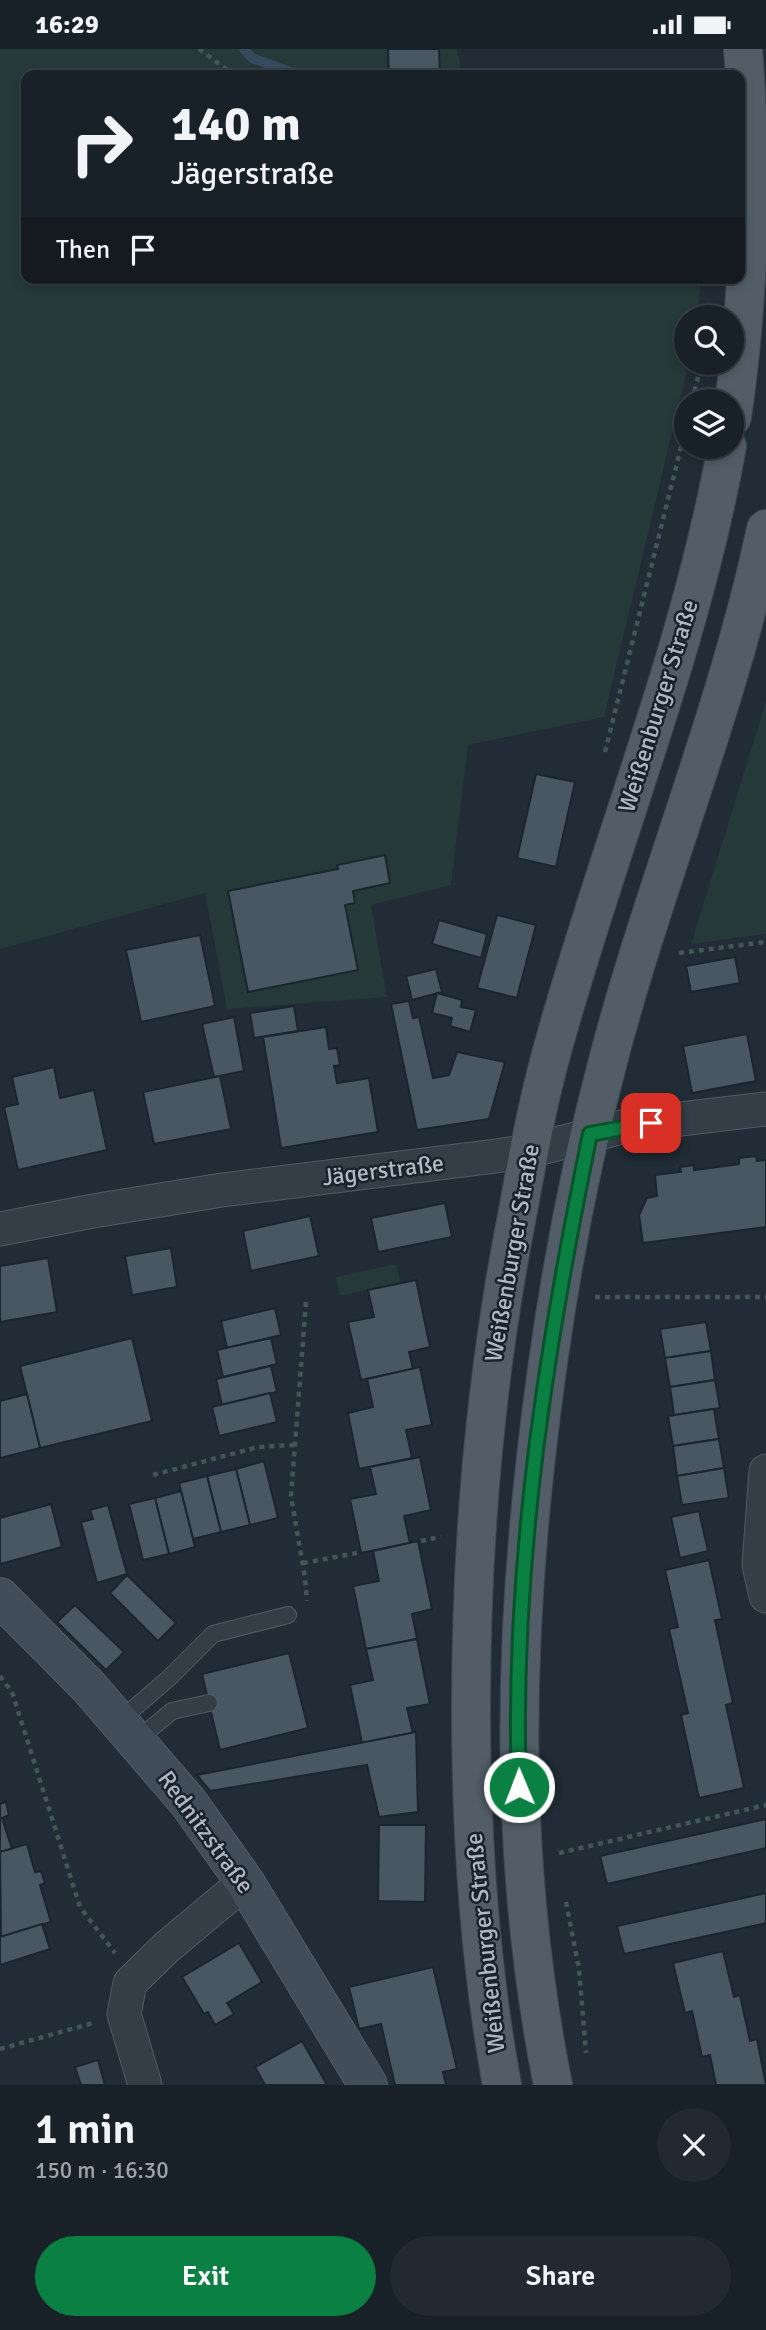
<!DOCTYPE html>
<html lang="en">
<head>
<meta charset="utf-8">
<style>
  body { margin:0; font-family:Signika,sans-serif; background:#222930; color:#f1f3f6; height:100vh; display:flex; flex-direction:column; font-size:26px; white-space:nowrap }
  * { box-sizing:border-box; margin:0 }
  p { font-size:23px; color:#9fa3a8 }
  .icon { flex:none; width:38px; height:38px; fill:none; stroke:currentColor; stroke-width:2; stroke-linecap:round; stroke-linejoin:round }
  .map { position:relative; height:2036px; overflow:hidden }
  .panel { display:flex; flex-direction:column; background:#192128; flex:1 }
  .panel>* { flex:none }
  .banner { position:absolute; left:21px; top:21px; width:724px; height:214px; border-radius:14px; box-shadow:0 4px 10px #0003,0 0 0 2px #373e45; background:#192128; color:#f1f3f6; overflow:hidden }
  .buttons { position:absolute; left:674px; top:256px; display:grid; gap:14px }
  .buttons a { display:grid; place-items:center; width:70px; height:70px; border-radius:50%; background:#192128; box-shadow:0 4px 10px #0003,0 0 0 2px #373e45; font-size:35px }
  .pin { position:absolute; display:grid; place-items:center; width:60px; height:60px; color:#fff; margin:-30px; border-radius:14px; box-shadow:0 4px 10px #0006 }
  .me { position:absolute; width:77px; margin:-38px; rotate:359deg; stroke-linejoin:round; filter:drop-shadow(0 0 5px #0008) }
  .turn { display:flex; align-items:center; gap:24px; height:147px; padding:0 35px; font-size:32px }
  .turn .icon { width:91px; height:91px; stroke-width:2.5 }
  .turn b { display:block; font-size:49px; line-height:60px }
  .then { display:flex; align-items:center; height:66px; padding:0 35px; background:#0003; gap:14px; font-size:26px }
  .round { display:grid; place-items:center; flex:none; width:74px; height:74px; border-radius:37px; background:#222930 }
  .summary { display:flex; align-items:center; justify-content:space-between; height:119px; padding:0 35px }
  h1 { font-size:42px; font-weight:600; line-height:52px }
  .cta { display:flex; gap:14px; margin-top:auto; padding:14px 35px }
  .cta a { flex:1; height:80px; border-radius:42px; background:#0b8043; color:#fff; font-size:28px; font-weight:600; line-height:80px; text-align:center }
  .cta a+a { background:#222930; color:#f1f3f6 }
  .status { display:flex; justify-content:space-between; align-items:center; height:49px; padding:0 35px; background:#192128; direction:ltr }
  .status svg { height:19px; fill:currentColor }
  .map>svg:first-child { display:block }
</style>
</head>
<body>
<div class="status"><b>16:29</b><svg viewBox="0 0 49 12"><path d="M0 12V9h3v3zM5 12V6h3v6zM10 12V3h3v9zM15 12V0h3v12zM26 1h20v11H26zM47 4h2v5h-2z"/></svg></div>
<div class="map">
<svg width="766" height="2036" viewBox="0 0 766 2036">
  <rect width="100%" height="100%" fill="#212c36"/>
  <g fill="#243938">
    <path d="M 0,0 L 457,0 L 462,26 L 26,26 L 26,229 L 701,229 L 697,268 L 686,268 L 686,313 L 689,313 L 604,668 L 468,696 L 451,836 L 371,856 L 387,948 L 227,960 L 205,844 L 0,900 Z"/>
    <path d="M 766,652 L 766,885 L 691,895 Z"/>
    <path d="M 396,1215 L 400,1233 L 340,1247 L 336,1228 Z"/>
  </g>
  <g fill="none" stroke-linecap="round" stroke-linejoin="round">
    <path stroke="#354a5d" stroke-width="10" d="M 244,0 L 252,9 L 299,26"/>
  </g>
  <g fill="#495762" stroke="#1c252d" stroke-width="2">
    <path d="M 388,0 L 439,0 L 440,26 L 389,26 Z"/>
    <path d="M 536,725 L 575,733 L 556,818 L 517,809 Z"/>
    <path d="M 385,806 L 390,834 L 353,842 L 355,854 L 345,856 L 358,921 L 248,943 L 228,842 L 338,820 L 337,816 Z"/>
    <path d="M 497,866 L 536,876 L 517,949 L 477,939 Z"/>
    <path d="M 439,871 L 487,885 L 481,909 L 432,895 Z"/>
    <path d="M 200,886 L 215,957 L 141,973 L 126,901 Z"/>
    <path d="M 735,908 L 740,934 L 691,943 L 686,917 Z"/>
    <path d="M 436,920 L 442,943 L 412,951 L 406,927 Z"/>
    <path d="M 437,944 L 462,951 L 461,958 L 476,961 L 470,983 L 450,977 L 452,969 L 432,964 Z"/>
    <path d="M 409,952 L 413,969 L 419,968 L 433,1029 L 449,1026 L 457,1003 L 505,1013 L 489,1070 L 417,1081 L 391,955 Z"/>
    <path d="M 294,957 L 298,982 L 254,989 L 250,964 Z"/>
    <path d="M 234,968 L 244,1022 L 214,1028 L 202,975 Z"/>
    <path d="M 326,978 L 329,1000 L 337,999 L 340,1016 L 334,1017 L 337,1034 L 369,1029 L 378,1083 L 281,1099 L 263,988 Z"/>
    <path d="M 747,985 L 756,1032 L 692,1044 L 683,997 Z"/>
    <path d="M 54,1018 L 60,1049 L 94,1041 L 107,1101 L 18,1121 L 4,1058 L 18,1055 L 12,1028 Z"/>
    <path d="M 220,1027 L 231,1080 L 154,1095 L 143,1043 Z"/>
    <path d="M 756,1107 L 757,1112 L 766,1111 L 766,1178 L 643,1194 L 639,1166 L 647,1149 L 657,1147 L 655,1126 L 681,1123 L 680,1118 L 694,1116 L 694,1121 L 739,1115 L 739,1109 Z"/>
    <path d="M 445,1154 L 452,1188 L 378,1203 L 371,1169 Z"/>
    <path d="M 310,1167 L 319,1207 L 251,1222 L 243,1182 Z"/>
    <path d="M 171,1199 L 177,1238 L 132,1246 L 125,1207 Z"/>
    <path d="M 48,1209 L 57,1263 L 0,1273 L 0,1217 Z"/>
    <path d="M 416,1231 L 430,1298 L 409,1303 L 413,1320 L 361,1331 L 348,1273 L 374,1268 L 368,1241 Z"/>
    <path d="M 275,1259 L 281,1286 L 227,1299 L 221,1272 Z"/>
    <path d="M 706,1273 L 711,1302 L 665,1309 L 660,1280 Z"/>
    <path d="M 132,1289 L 152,1372 L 40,1399 L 20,1317 Z"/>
    <path d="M 271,1289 L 277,1315 L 223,1328 L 217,1301 Z"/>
    <path d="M 711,1302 L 715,1331 L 670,1338 L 665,1309 Z"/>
    <path d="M 271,1317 L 277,1343 L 222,1356 L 216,1330 Z"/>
    <path d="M 420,1318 L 432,1376 L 406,1381 L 412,1409 L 359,1420 L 348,1364 L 373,1358 L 367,1330 Z"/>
    <path d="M 715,1331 L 720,1359 L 674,1366 L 670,1338 Z"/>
    <path d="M 270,1344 L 277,1373 L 219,1387 L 212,1358 Z"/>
    <path d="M 27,1345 L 40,1399 L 0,1409 L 0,1352 Z"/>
    <path d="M 714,1360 L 719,1390 L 673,1397 L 668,1367 Z"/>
    <path d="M 719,1390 L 724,1419 L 677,1427 L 673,1397 Z"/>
    <path d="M 420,1408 L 431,1461 L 404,1467 L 410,1494 L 361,1504 L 350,1450 L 376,1445 L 370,1418 Z"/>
    <path d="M 264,1412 L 278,1469 L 250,1476 L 236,1420 Z"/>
    <path d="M 724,1419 L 729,1449 L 682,1456 L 677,1427 Z"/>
    <path d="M 236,1420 L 250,1476 L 221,1483 L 207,1427 Z"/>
    <path d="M 207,1427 L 221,1483 L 193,1490 L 179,1434 Z"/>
    <path d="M 181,1442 L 195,1498 L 169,1505 L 155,1449 Z"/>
    <path d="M 155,1449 L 169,1505 L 143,1511 L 129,1455 Z"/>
    <path d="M 51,1455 L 62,1498 L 0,1515 L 0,1469 Z"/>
    <path d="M 108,1456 L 127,1525 L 97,1534 L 81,1473 L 93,1470 L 90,1461 Z"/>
    <path d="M 699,1462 L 708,1502 L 680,1509 L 671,1468 Z"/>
    <path d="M 418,1492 L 432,1560 L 412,1565 L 417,1590 L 366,1600 L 353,1537 L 379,1532 L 373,1502 Z"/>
    <path d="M 709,1511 L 722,1570 L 715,1571 L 733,1654 L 726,1656 L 744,1739 L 699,1749 L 681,1666 L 688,1664 L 669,1580 L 678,1578 L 665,1521 Z"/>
    <path d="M 127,1526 L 176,1574 L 158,1592 L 110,1544 Z"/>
    <path d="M 75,1556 L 124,1603 L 106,1621 L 57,1573 Z"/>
    <path d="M 417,1590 L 430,1655 L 407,1659 L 413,1684 L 362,1694 L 350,1636 L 373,1631 L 366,1600 Z"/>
    <path d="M 289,1604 L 308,1679 L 220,1701 L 202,1625 Z"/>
    <path d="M 416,1683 L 418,1763 L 379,1768 L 367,1716 L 210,1742 L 197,1726 Z"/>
    <path d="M 6,1753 L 9,1766 L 2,1769 L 12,1800 L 0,1803 L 0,1755 Z"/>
    <path d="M 766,1770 L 766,1799 L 607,1835 L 600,1807 Z"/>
    <path d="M 379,1776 L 426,1776 L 425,1853 L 378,1852 Z"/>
    <path d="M 27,1795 L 35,1823 L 41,1822 L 45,1834 L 40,1836 L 51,1873 L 1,1888 L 0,1803 Z"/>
    <path d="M 766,1844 L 766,1874 L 624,1905 L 617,1877 Z"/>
    <path d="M 42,1875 L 50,1900 L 0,1916 L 0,1888 Z"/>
    <path d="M 239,1894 L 262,1933 L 227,1954 L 234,1965 L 215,1976 L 208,1963 L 204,1965 L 182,1928 Z"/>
    <path d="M 723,1902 L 734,1948 L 740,1946 L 750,1992 L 757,1990 L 766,2036 L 716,2036 L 710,2006 L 702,2008 L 692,1962 L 685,1964 L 673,1914 Z"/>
    <path d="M 433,1918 L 457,2020 L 443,2023 L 446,2036 L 395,2036 L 381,1975 L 359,1980 L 349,1938 Z"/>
    <path d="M 302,1992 L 327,2036 L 265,2036 L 255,2018 Z"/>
    <path d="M 98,2011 L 105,2036 L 81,2036 L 75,2018 Z"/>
  </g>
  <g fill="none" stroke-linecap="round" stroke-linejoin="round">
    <defs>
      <g id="lane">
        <path d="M 119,1672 L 168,1630 L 213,1585 L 288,1566"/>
        <path d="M 136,1692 L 172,1662 L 209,1654"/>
      </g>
      <g id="street">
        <path d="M 0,1180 L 93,1162 L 222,1141 L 496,1107 L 529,1102 L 630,1076 L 766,1060"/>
        <path d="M 766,1422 L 759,1516 L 766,1547"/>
        <path d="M 145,2036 L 124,1965 L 130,1934 L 167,1898 L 245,1833"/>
      </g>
      <path id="secondary" d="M 0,1548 L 89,1638 L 188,1753 L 245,1833 L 368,2036"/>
      <g id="primary">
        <path d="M 732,368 C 750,245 753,124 743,0"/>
        <path d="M 502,2036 C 479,1911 471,1786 471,1660 C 471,1494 485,1330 517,1167 C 527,1112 537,1056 552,1002 C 607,800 690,604 727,397"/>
        <path d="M 553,2036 C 511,1827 512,1620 536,1408 C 551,1274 574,1139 609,1008 C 656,830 728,660 766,480"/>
      </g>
    </defs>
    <use href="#lane" stroke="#525c64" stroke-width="18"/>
    <use href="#street" stroke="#525c64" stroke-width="35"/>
    <use href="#secondary" stroke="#525c64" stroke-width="40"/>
    <use href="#primary" stroke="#3e4750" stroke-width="40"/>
    <g stroke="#425656" stroke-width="4.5" stroke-dasharray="5 5" stroke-linecap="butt">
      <path d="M 199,0 L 234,26"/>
      <path d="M 692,352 L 699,324"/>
      <path d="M 605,703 L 686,378"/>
      <path d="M 679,904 L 766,893"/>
      <path d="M 595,1248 L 766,1248"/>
      <path d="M 306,1253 L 291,1447 L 305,1529 L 307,1552"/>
      <path d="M 153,1426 L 258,1398 L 294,1396"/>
      <path d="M 421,1492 L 441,1488"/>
      <path d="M 303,1514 L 357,1504"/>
      <path d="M 0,1627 L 12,1643 L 80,1858 L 115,1904"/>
      <path d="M 559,1804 L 766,1756"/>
      <path d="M 566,1853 L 579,1920 L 586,2004"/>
      <path d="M 0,2000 L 93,1974"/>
    </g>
    <use href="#lane" stroke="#343e47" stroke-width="16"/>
    <use href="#street" stroke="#343e47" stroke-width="33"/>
    <use href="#secondary" stroke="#424d5a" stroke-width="38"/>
    <use href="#primary" stroke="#525d67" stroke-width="38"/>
  </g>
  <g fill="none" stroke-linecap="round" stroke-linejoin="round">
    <defs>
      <path id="route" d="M 519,1738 C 511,1518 546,1299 590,1085 L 651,1074"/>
    </defs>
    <use href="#route" stroke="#07532c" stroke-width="18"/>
    <use href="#route" stroke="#0b8043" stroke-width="12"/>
  </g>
  <g text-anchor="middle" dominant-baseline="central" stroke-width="5" stroke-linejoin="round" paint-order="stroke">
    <g font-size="24" fill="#aeb9c3" stroke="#1a232b">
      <text transform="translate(658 657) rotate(-73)">Weißenburger Straße</text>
      <text transform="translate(383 1121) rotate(-7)">Jägerstraße</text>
      <text transform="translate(512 1204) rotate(-80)">Weißenburger Straße</text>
      <text transform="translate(206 1783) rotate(54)">Rednitzstraße</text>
      <text transform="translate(485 1894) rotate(-96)">Weißenburger Straße</text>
    </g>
  </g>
</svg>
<div class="buttons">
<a><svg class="icon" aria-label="search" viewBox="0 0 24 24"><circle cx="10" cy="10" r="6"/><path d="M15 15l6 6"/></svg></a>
<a><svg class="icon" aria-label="layers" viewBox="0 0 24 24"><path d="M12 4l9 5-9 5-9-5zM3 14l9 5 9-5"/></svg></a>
</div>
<div class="pin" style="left:651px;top:1074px;background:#d93025"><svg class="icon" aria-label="arrive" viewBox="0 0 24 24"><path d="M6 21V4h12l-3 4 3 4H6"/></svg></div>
<svg class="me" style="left:519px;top:1738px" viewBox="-20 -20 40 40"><circle r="17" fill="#0b8043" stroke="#fff" stroke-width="3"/><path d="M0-11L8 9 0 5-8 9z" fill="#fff"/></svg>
<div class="banner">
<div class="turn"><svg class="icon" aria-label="right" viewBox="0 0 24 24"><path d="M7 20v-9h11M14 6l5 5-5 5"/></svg><div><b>140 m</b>Jägerstraße</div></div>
<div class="then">Then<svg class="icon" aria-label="arrive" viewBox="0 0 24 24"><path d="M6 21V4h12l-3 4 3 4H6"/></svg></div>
</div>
</div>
<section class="panel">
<div class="summary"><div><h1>1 min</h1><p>150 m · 16:30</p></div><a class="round"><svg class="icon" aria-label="close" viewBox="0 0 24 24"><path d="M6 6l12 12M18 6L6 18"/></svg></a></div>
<div class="cta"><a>Exit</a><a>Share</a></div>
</section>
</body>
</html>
